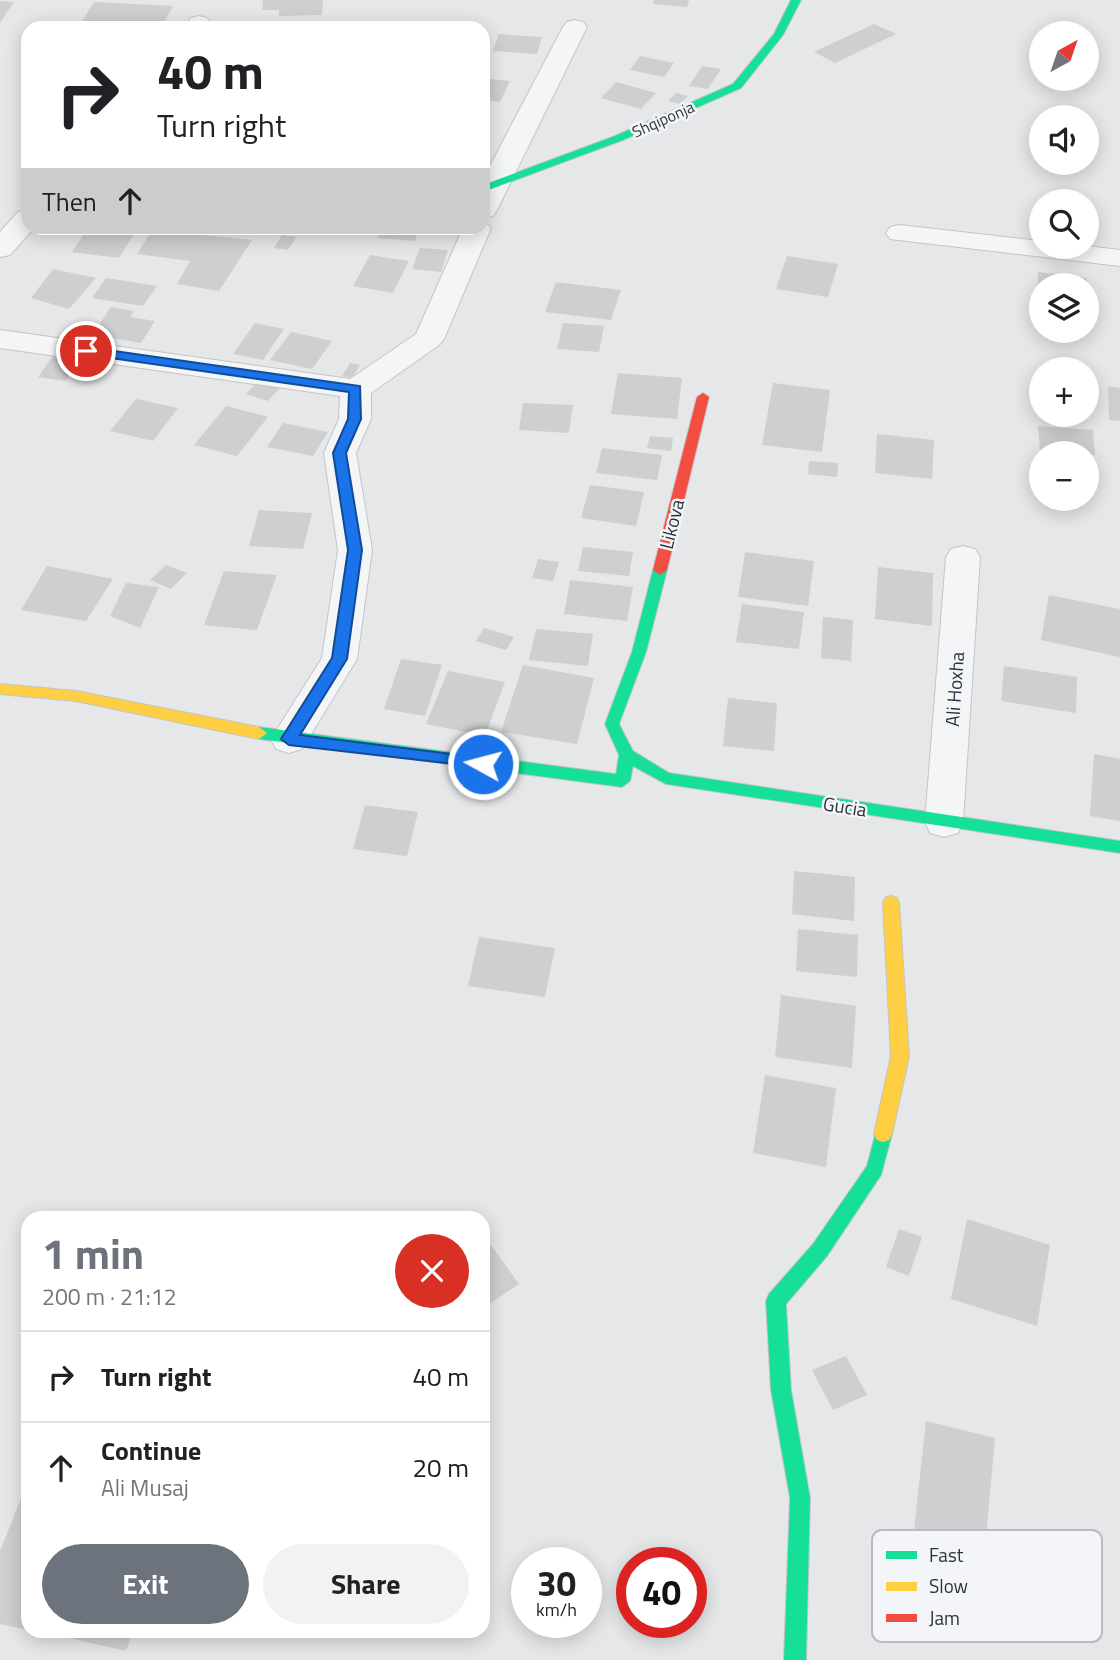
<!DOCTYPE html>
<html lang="en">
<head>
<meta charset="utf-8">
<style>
  body { margin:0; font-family:"Titillium Web",sans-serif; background:#f2f2f2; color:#202124; height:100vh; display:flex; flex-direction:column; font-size:26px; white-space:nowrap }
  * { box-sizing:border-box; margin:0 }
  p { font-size:23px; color:#757577 }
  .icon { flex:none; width:38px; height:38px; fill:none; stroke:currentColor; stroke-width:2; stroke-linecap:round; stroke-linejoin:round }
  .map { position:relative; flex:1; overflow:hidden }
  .side { position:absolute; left:21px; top:1211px; width:469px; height:427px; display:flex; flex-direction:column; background:#fff; border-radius:21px; box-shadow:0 4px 18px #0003 }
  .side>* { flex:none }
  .hud { position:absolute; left:21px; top:21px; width:469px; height:214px; border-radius:21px; box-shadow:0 4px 18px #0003; background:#fff; color:#202124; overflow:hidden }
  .needle { width:46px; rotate:40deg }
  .fabs { position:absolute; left:1029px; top:21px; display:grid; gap:14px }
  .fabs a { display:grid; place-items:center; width:70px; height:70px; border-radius:50%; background:#fff; box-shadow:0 4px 18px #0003; font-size:35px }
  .speed { position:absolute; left:511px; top:1547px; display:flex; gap:14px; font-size:35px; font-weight:700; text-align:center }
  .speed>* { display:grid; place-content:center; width:91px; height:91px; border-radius:50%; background:#fff; box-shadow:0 4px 18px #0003; line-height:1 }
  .speed small { font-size:18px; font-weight:400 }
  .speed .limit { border:10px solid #d22; background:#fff; color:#111 }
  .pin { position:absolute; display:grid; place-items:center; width:60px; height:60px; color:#fff; margin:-30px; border:4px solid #fff; border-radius:50%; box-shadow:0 2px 7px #0007 }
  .me { position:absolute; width:77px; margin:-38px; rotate:277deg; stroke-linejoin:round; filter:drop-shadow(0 0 5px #0008) }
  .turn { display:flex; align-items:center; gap:24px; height:147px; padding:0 21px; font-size:32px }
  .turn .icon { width:91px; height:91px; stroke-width:2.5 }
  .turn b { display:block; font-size:49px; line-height:60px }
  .then { display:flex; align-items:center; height:66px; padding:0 21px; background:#0003; gap:14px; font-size:26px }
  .round { display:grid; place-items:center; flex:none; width:74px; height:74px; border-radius:37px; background:#f2f2f2 }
  .overview { display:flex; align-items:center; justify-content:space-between; height:119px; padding:0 21px }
  h1 { font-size:42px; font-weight:700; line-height:52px; color:#6d737c }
  .cta { display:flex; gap:14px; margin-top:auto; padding:14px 21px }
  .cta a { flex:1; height:80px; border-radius:42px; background:#6d737c; color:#fff; font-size:28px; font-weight:700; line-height:80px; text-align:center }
  .cta a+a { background:#f2f2f2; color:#202124 }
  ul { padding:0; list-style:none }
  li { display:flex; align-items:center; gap:21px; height:91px; padding:0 21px; border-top:2px solid #e0e0e0 }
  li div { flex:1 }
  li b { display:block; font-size:26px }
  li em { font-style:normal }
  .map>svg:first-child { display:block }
</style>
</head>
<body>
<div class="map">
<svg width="1120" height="1660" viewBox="0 0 1120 1660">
  <rect width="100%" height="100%" fill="#e5e7e9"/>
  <g fill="#cdcfd1">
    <path d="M 263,0 L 323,0 L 322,15 L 279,16 L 279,10 L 262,10 Z"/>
    <path d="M 654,0 L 689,0 L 687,7 L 653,4 Z"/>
    <path d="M 0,1 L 14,2 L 0,23 Z"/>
    <path d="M 94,2 L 173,6 L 161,28 L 78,28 Z"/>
    <path d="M 874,24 L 896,34 L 835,63 L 814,52 Z"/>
    <path d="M 499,34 L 542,37 L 537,54 L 493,51 Z"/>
    <path d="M 640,56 L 674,63 L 664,77 L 630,70 Z"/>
    <path d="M 702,66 L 721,69 L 708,89 L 689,86 Z"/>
    <path d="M 483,78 L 510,81 L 500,102 L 483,100 Z"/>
    <path d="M 616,82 L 656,93 L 641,109 L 601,98 Z"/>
    <path d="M 676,93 L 688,96 L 680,104 L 668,101 Z"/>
    <path d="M 88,228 L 138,228 L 119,258 L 72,252 Z"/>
    <path d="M 325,228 L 362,228 L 360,233 L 324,231 Z"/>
    <path d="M 381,228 L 419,228 L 415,241 L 377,238 Z"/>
    <path d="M 152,230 L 252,240 L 219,291 L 177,284 L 190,261 L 137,254 Z"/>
    <path d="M 282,235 L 296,237 L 288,250 L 274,248 Z"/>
    <path d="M 420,248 L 448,250 L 441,272 L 412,269 Z"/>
    <path d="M 370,255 L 409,261 L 393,293 L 353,286 Z"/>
    <path d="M 787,256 L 838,264 L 828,297 L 776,289 Z"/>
    <path d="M 53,269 L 96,278 L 69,309 L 31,298 Z"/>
    <path d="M 1038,272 L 1087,278 L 1087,285 L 1041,285 L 1041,309 L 1036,308 Z"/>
    <path d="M 106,278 L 157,286 L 143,306 L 92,298 Z"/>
    <path d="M 556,282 L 621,290 L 611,320 L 545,312 Z"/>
    <path d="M 111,307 L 134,311 L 130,317 L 155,321 L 141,343 L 92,335 Z"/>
    <path d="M 255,323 L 284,329 L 263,360 L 233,354 Z"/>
    <path d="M 563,323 L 604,326 L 599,352 L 557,349 Z"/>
    <path d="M 291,332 L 332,341 L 312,369 L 270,360 Z"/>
    <path d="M 55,353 L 82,358 L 65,381 L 38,377 Z"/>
    <path d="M 350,363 L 360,365 L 352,378 L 342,376 Z"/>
    <path d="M 618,373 L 682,378 L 677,419 L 611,414 Z"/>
    <path d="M 258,381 L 280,388 L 268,401 L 246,394 Z"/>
    <path d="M 773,383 L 830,390 L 822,452 L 762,445 Z"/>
    <path d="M 1108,386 L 1120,388 L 1120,421 L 1109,420 Z"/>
    <path d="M 136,399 L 178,408 L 153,441 L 110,431 Z"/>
    <path d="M 523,403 L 573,405 L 569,433 L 519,430 Z"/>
    <path d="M 226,406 L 268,417 L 237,456 L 194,445 Z"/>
    <path d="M 283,423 L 328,432 L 313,456 L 267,447 Z"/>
    <path d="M 1038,426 L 1093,430 L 1095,455 L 1040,450 Z"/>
    <path d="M 877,434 L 934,440 L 932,479 L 875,473 Z"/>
    <path d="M 650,436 L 673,438 L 671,451 L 647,448 Z"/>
    <path d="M 602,448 L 662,455 L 657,480 L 596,473 Z"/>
    <path d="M 809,461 L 838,463 L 837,477 L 808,474 Z"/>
    <path d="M 590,485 L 644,492 L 636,526 L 581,518 Z"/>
    <path d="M 259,510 L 312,513 L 303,549 L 249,546 Z"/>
    <path d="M 583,547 L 633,552 L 629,576 L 578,571 Z"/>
    <path d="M 745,552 L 814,561 L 808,606 L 738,597 Z"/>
    <path d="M 538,559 L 559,562 L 553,581 L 532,578 Z"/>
    <path d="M 166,565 L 187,573 L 171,589 L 150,580 Z"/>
    <path d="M 47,566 L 113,579 L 86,621 L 21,610 Z"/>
    <path d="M 878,567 L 933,573 L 932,626 L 875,619 Z"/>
    <path d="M 224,571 L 277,575 L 257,630 L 204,625 Z"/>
    <path d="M 570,580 L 633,587 L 627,621 L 564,614 Z"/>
    <path d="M 126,583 L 159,587 L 140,628 L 110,616 Z"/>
    <path d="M 1049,595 L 1120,609 L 1120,657 L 1041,640 Z"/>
    <path d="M 742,604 L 804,612 L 799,649 L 736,642 Z"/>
    <path d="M 823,617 L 853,620 L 851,661 L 821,658 Z"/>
    <path d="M 484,628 L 514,637 L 506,650 L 476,641 Z"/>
    <path d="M 536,629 L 593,634 L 588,666 L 529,660 Z"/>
    <path d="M 401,659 L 442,665 L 425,716 L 384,709 Z"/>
    <path d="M 523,665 L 594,678 L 577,744 L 501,732 Z"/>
    <path d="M 1004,666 L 1077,677 L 1076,713 L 1001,701 Z"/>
    <path d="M 448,671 L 505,682 L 485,736 L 426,724 Z"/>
    <path d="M 728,698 L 777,703 L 774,751 L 723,746 Z"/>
    <path d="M 1094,754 L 1120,759 L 1120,821 L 1090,816 Z"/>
    <path d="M 365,805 L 418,812 L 407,856 L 353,849 Z"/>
    <path d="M 794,871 L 855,877 L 854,921 L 792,914 Z"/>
    <path d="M 798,929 L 858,935 L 857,977 L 796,971 Z"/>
    <path d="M 479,937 L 555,948 L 545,997 L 468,986 Z"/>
    <path d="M 781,995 L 856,1006 L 852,1068 L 775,1057 Z"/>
    <path d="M 765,1075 L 836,1088 L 826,1167 L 753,1153 Z"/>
    <path d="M 967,1219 L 1050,1245 L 1037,1326 L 951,1299 Z"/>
    <path d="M 899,1229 L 922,1237 L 909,1276 L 886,1267 Z"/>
    <path d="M 483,1234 L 519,1284 L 483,1308 Z"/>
    <path d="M 846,1356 L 867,1395 L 833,1410 L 812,1370 Z"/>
    <path d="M 926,1421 L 995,1438 L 985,1548 L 914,1530 Z"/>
    <path d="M 28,1481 L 28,1630 L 0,1624 L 0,1551 Z"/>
    <path d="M 38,1631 L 133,1631 L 126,1651 Z"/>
  </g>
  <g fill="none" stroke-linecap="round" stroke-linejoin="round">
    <defs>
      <g id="street">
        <path d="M 199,16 L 207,18 L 211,23 L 207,28 L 183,28 L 191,18 Z"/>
        <path d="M 575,20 L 583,22 L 587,27 L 497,210 L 493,216 L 483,218 L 483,179 L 563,27 L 567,22 Z"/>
        <path d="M 28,210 L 28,228 L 34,228 L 10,255 L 0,257 L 0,232 L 18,212 Z"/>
        <path d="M 483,221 L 491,228 L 444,339 L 439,345 L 371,393 L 371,419 L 356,453 L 372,550 L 357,659 L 302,749 L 289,753 L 276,749 L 271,739 L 322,658 L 338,550 L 324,453 L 339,419 L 340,396 L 0,348 L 0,330 L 350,379 L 416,334 L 463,228 L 483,228 Z"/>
        <path d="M 900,225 L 1041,241 L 1041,247 L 1087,246 L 1120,250 L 1120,266 L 890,239 L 886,233 L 890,227 Z"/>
        <path d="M 963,546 L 975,549 L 980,557 L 963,822 L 958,833 L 944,837 L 930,833 L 925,822 L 946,557 L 951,549 Z"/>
      </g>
      <g id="fast">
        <path d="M 791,0 L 801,0 L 783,35 L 741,88 L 623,140 L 483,192 L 483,185 L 615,136 L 733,84 L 774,34 Z"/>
        <path d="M 660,565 L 667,570 L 646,652 L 619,724 L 633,751 L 669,773 L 1120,841 L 1120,853 L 666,784 L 633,766 L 630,781 L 622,787 L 259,739 L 251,733 L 259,727 L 616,774 L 619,755 L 605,724 L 632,652 L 653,570 Z"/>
        <path d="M 883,1126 L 889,1128 L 892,1134 L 881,1175 L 827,1256 L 786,1304 L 791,1390 L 810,1498 L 806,1660 L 784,1660 L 790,1498 L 771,1390 L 766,1301 L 769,1294 L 813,1244 L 867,1166 L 877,1128 Z"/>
      </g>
      <g id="slow">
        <path d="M 0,684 L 76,691 L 259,727 L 267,733 L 259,739 L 76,701 L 0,694 Z"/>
        <path d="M 891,896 L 897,898 L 899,903 L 909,1056 L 892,1134 L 889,1140 L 883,1142 L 877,1140 L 874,1134 L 891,1056 L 883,903 L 885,898 Z"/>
      </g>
      <path id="jam" d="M 703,393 L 709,397 L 667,570 L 660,575 L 653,570 L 697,397 Z"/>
    </defs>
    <use href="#street" stroke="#c3c5c7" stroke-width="2"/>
    <use href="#fast" stroke="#c3c5c7" stroke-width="2"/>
    <use href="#slow" stroke="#c3c5c7" stroke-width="2"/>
    <use href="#jam" stroke="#c3c5c7" stroke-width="2"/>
    <use href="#street" fill="#f4f5f6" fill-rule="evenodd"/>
    <use href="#fast" fill="#16e098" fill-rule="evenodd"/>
    <use href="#slow" fill="#ffcf43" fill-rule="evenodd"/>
    <use href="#jam" fill="#f24e42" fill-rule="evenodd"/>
  </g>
  <path fill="#1a73e8" stroke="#114b97" stroke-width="2" d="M 86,347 L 360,386 L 361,419 L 346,453 L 362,550 L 347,659 L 300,735 L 483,758 L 491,764 L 489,768 L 289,745 L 281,739 L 332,658 L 348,550 L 333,453 L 348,419 L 349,392 L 82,354 L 82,349 Z"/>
  <g text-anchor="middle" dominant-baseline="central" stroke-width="5" stroke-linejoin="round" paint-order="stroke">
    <g font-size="16" fill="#2d3441" stroke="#f3f5f8">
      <text transform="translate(663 119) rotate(-24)">Shqiponja</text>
    </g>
    <g font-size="19" fill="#2d3441" stroke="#f3f5f8">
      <text transform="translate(671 524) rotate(-76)">Likova</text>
      <text transform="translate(954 689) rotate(-86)">Ali Hoxha</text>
      <text transform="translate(845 806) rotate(9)">Gucia</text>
    </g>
  </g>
  <rect x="872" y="1530" width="230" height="112" rx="10" fill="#f3f5f8" stroke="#b8bbc1" stroke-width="2"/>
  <rect x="886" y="1551" width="31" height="8" fill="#16e098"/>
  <rect x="886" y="1582" width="31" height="9" fill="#ffcf43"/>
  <rect x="886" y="1614" width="31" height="8" fill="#f24e42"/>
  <g font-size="19" fill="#2d3441">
    <text x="929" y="1562">Fast</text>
    <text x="929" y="1593">Slow</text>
    <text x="929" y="1625">Jam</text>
  </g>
</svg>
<div class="fabs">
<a><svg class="needle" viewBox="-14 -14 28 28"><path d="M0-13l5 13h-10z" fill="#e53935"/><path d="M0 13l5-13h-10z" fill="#757577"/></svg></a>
<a><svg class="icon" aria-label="sound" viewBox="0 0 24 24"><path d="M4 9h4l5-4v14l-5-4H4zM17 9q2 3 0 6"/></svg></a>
<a><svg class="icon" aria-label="search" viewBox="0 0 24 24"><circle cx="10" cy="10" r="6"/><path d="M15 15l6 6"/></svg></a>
<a><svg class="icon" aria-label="layers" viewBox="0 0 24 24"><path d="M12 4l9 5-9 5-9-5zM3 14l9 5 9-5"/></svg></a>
<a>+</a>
<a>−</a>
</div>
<div class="speed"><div>30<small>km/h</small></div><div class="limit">40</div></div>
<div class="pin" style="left:86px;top:351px;background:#d93025"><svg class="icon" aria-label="arrive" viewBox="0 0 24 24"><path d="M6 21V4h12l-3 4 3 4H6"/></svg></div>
<svg class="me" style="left:483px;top:764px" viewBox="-20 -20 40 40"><circle r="17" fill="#1a73e8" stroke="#fff" stroke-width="3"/><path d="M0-11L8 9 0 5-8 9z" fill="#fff"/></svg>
<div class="hud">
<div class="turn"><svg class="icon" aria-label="right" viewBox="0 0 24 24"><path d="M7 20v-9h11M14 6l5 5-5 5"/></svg><div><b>40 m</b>Turn right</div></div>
<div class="then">Then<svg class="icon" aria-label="ahead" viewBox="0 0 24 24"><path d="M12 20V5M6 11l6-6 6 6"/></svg></div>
</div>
<section class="side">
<div class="overview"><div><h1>1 min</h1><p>200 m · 21:12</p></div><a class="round" style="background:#d93025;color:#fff"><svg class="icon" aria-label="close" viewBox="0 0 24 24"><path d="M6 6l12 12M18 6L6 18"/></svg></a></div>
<ul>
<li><svg class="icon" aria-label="right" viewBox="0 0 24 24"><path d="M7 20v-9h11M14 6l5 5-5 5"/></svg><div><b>Turn right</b></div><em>40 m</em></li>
<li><svg class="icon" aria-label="ahead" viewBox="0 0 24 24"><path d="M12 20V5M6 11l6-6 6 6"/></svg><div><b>Continue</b><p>Ali Musaj</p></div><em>20 m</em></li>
</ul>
<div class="cta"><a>Exit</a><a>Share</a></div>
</section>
</div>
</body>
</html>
